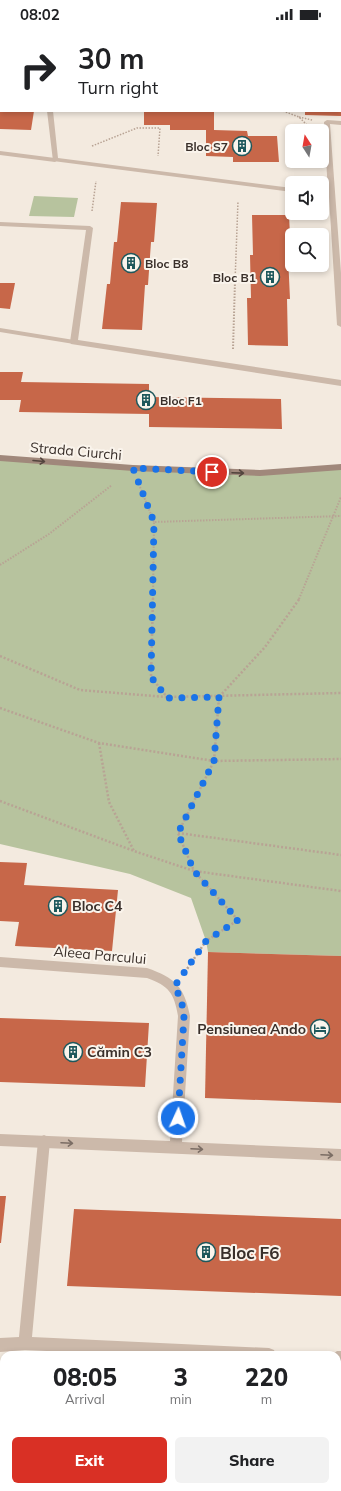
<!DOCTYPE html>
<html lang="en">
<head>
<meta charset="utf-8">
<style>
  body { margin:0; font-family:Mulish,sans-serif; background:#f2f2f2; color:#202124; height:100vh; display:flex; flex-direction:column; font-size:15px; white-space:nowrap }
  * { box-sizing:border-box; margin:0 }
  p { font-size:13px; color:#757577 }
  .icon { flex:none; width:22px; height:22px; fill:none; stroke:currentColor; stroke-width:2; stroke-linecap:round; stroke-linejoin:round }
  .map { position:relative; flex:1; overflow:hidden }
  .drawer { position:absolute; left:0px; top:1323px; width:341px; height:140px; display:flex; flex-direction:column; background:#fff; border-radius:12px 12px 0 0; box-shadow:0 2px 6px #0003 }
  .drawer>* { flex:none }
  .guide { position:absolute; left:0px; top:0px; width:341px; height:84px; box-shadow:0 2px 6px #0003; background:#fff; color:#202124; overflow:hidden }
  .needle { width:26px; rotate:349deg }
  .controls { position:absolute; left:285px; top:96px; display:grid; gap:8px }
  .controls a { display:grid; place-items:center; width:44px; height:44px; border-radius:6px; background:#fff; box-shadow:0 2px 6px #0003; font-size:20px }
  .pin { position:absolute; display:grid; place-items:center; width:34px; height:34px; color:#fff; margin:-17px; border:2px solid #fff; border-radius:50%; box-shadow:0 1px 4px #0007 }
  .me { position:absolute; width:44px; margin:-22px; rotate:3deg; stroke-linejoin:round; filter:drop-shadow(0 0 3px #0008) }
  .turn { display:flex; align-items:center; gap:14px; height:84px; padding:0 12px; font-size:18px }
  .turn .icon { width:52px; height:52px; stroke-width:2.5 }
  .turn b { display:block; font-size:28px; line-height:34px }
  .eta { display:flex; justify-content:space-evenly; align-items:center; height:68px; text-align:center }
  .eta b { font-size:24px; font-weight:800; line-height:28px }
  .button { display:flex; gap:8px; margin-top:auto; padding:8px 12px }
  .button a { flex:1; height:46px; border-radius:6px; background:#d93025; color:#fff; font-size:16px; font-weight:800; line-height:46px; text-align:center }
  .button a+a { background:#f2f2f2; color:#202124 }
  .status { display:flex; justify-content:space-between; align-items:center; height:28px; padding:0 20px; background:#fff; direction:ltr }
  .status svg { height:11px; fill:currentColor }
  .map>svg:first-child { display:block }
</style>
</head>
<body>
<div class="status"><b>08:02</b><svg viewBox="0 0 49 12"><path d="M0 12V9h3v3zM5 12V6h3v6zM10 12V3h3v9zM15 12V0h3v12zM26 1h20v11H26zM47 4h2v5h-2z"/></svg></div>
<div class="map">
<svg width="341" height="1463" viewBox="0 0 341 1463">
  <rect width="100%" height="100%" fill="#f3eadf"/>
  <g fill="#b7c39e">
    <path d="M 34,168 L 78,170 L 74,189 L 29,188 Z"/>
    <path d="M 0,430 L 260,445 L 341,439 L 341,928 L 208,924 L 206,913 L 191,870 L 130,846 L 0,816 Z"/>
  </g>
  <g fill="#c76749">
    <path d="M 0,83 L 34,83 L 31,102 L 0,101 Z"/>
    <path d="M 144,83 L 214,83 L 214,102 L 247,103 L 248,108 L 277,108 L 279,134 L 233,134 L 233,129 L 206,128 L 206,102 L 170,102 L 170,97 L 144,97 Z"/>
    <path d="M 305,83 L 341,83 L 341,88 L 305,87 Z"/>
    <path d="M 121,174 L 157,175 L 154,214 L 151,214 L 148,257 L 145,257 L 142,302 L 102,301 L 107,256 L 110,256 L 114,214 L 117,214 Z"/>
    <path d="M 252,187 L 289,187 L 291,228 L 288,228 L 290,271 L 287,271 L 288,318 L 248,317 L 247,270 L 251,270 L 250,227 L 253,227 Z"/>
    <path d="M 0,255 L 15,255 L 10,281 L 0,280 Z"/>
    <path d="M 0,344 L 23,344 L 21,354 L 149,356 L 149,369 L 281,371 L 282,401 L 149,399 L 149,386 L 19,384 L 21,372 L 0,372 Z"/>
    <path d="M 0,834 L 27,835 L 24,857 L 118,862 L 112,923 L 15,918 L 19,894 L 0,893 Z"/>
    <path d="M 208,924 L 341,928 L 341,1075 L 205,1070 Z"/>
    <path d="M 0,990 L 149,995 L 145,1059 L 0,1054 Z"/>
    <path d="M 0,1168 L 6,1168 L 1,1215 L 0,1215 Z"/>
    <path d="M 74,1181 L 341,1191 L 341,1268 L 67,1258 Z"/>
    <path d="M 0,1424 L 4,1424 L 4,1459 L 193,1459 L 193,1463 L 0,1463 Z"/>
    <path d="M 337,1451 L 341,1451 L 341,1463 L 224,1463 L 224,1459 L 337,1459 Z"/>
  </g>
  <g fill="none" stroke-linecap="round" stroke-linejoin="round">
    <g stroke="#b8a394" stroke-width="1.5" stroke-dasharray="1.5 1.5" stroke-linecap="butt">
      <path d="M 283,83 L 299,89 L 309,99"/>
      <path d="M 299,89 L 312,92"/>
      <path d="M 92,118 L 137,100 L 160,100 L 158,128"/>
      <path d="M 92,183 L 96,153"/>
      <path d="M 235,254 L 238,173"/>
    </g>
    <g stroke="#b8a394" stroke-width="2" stroke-dasharray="1.5 1.5" stroke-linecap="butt">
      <path d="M 233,321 L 235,253"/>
      <path d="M 140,459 L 154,494"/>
      <path d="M 0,537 L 49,506 L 112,457"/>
      <path d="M 153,571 L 154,494 L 341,488"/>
      <path d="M 299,571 L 341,469"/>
    </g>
    <g stroke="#b8a394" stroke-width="2.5" stroke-dasharray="2 2" stroke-linecap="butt">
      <path d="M 153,570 L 151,649 L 167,669 L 341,665"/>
      <path d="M 0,628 L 80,662 L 166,669"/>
      <path d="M 0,680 L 99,715 L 214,733 L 341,731"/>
      <path d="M 99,715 L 109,774 L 134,823"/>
      <path d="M 0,773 L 134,823 L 194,843 L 341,863"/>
      <path d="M 178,805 L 341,827"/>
      <path d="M 185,944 L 206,913 L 238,892 L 194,843 L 178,805 L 214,733 L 219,669 L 265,619 L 300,570"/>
    </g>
    <path stroke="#b8a394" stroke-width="3" stroke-dasharray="2.5 2.5" stroke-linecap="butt" d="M 210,1459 L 210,1463"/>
    <g fill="#ccb9aa" fill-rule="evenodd">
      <rect x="313" y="0" width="6" height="1"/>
      <rect x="340" y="10" width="1" height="4"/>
      <rect x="0" y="21" width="1" height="4"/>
      <path d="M 0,123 L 55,130 L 58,132 L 55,134 L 0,127 Z"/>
      <path d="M 0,300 L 74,312 L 78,314 L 74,316 L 0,304 Z"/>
      <path d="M 44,1107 L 48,1109 L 50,1113 L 32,1309 L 269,1320 L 274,1322 L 276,1327 L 133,1327 L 25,1322 L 0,1324 L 0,1310 L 19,1309 L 38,1113 L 40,1109 Z"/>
      <path d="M 337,1323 L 341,1323 L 341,1337 L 337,1337 L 337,1327 L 332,1327 Z"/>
    </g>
    <g fill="#ccb9aa" fill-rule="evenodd">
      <rect x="40" y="0" width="6" height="1"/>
      <path d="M 47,83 L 53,83 L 58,130 L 292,160 L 292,164 L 53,133 Z"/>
      <path d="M 327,92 L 341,93 L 341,97 L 330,96 L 341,245 L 341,299 L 337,297 L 329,169 L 322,168 L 322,164 L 328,165 L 324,94 Z"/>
      <path d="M 0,194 L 90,198 L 93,200 L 78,312 L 341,352 L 341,358 L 71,316 L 70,314 L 86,202 L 0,198 Z"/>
      <path d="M 0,929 L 147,940 C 175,950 184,958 190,988 L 182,1114 L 341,1121 L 341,1133 L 0,1118 L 0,1106 L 170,1113 L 178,988 C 174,965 169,958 147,950 L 0,939 Z"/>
    </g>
    <path fill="#a0887b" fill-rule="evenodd" d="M 0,427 L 133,437 L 260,442 L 341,436 L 341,442 L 260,448 L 133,443 L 0,433 Z"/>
  </g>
  <defs><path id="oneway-shaft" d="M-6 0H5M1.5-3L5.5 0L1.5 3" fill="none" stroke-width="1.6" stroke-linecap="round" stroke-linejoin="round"/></defs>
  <g stroke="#53453e">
    <use href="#oneway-shaft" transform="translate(39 433) rotate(5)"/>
    <use href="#oneway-shaft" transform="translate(238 445) rotate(2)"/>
  </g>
  <g stroke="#7b6d64">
    <use href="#oneway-shaft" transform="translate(67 1115) rotate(3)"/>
    <use href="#oneway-shaft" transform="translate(197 1121) rotate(3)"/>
    <use href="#oneway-shaft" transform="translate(327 1127) rotate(3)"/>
  </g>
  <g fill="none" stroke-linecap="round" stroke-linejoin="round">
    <path stroke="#1a73e8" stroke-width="7" stroke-dasharray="0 12.6" d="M 178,1090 L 184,988 L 181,970 L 174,959 L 206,913 L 238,892 L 194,843 L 178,805 L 214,733 L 219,669 L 167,670 L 151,649 L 154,494 L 133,440 L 212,444"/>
  </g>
  <defs>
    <symbol id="building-ring" viewBox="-11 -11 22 22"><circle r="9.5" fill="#faf4ec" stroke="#1e585c" stroke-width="1.5"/><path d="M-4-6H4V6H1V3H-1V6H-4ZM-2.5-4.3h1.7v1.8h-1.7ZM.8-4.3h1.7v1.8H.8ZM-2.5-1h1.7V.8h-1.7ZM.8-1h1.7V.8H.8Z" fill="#1e585c"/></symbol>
    <symbol id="hotel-ring" viewBox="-11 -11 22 22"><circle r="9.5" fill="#faf4ec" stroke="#1e585c" stroke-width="1.5"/><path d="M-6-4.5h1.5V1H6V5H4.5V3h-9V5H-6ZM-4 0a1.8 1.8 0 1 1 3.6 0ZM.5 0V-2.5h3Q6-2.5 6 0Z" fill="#1e585c"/></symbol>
  </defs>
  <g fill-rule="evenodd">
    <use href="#building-ring" x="231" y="107" width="22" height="22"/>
    <use href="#building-ring" x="120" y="224" width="22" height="22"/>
    <use href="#building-ring" x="259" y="238" width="22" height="22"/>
    <use href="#building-ring" x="135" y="361" width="22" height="22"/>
    <use href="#building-ring" x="47" y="867" width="22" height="22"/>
    <use href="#hotel-ring" x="309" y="990" width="22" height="22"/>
    <use href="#building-ring" x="62" y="1013" width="22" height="22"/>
    <use href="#building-ring" x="195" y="1213" width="22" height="22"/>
  </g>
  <g text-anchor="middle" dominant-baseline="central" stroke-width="4" stroke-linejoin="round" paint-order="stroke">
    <g font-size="12" font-weight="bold" fill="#392f2a" stroke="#faf4ec" text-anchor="end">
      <text x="228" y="118">Bloc S7</text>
      <text x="145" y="235" text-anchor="start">Bloc B8</text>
      <text x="256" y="249">Bloc B1</text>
      <text x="160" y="372" text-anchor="start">Bloc F1</text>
    </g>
    <g font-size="14" fill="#392f2a" stroke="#faf4ec">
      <text transform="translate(76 423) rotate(5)">Strada Ciurchi</text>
      <text transform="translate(100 927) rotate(5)">Aleea Parcului</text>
    </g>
    <g font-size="14" font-weight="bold" fill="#392f2a" stroke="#faf4ec" text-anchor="start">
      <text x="72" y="878">Bloc C4</text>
      <text x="306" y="1001" text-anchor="end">Pensiunea Ando</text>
      <text x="87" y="1024">Cămin C3</text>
    </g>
    <g font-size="17" font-weight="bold" fill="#392f2a" stroke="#faf4ec" text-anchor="start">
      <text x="220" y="1224">Bloc F6</text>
    </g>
  </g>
</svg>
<div class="controls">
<a><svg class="needle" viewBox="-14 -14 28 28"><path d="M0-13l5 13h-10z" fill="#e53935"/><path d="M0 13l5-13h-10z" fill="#757577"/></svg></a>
<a><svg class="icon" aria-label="sound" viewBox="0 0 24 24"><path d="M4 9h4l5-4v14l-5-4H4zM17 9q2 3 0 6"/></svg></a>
<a><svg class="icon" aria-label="search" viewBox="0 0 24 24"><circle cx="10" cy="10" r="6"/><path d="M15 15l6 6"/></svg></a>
</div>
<div class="pin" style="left:212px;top:444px;background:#d93025"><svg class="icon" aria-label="arrive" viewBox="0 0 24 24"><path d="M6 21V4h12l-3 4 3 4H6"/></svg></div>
<svg class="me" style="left:178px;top:1090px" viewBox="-20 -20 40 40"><circle r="17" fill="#1a73e8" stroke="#fff" stroke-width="3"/><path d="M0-11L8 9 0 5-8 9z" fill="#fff"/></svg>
<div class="guide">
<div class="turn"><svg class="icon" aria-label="right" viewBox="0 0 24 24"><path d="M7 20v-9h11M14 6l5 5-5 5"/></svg><div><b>30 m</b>Turn right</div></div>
</div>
<section class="drawer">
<div class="eta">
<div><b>08:05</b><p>Arrival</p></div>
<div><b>3</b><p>min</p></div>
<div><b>220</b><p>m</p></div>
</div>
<div class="button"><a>Exit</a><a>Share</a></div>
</section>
</div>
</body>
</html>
